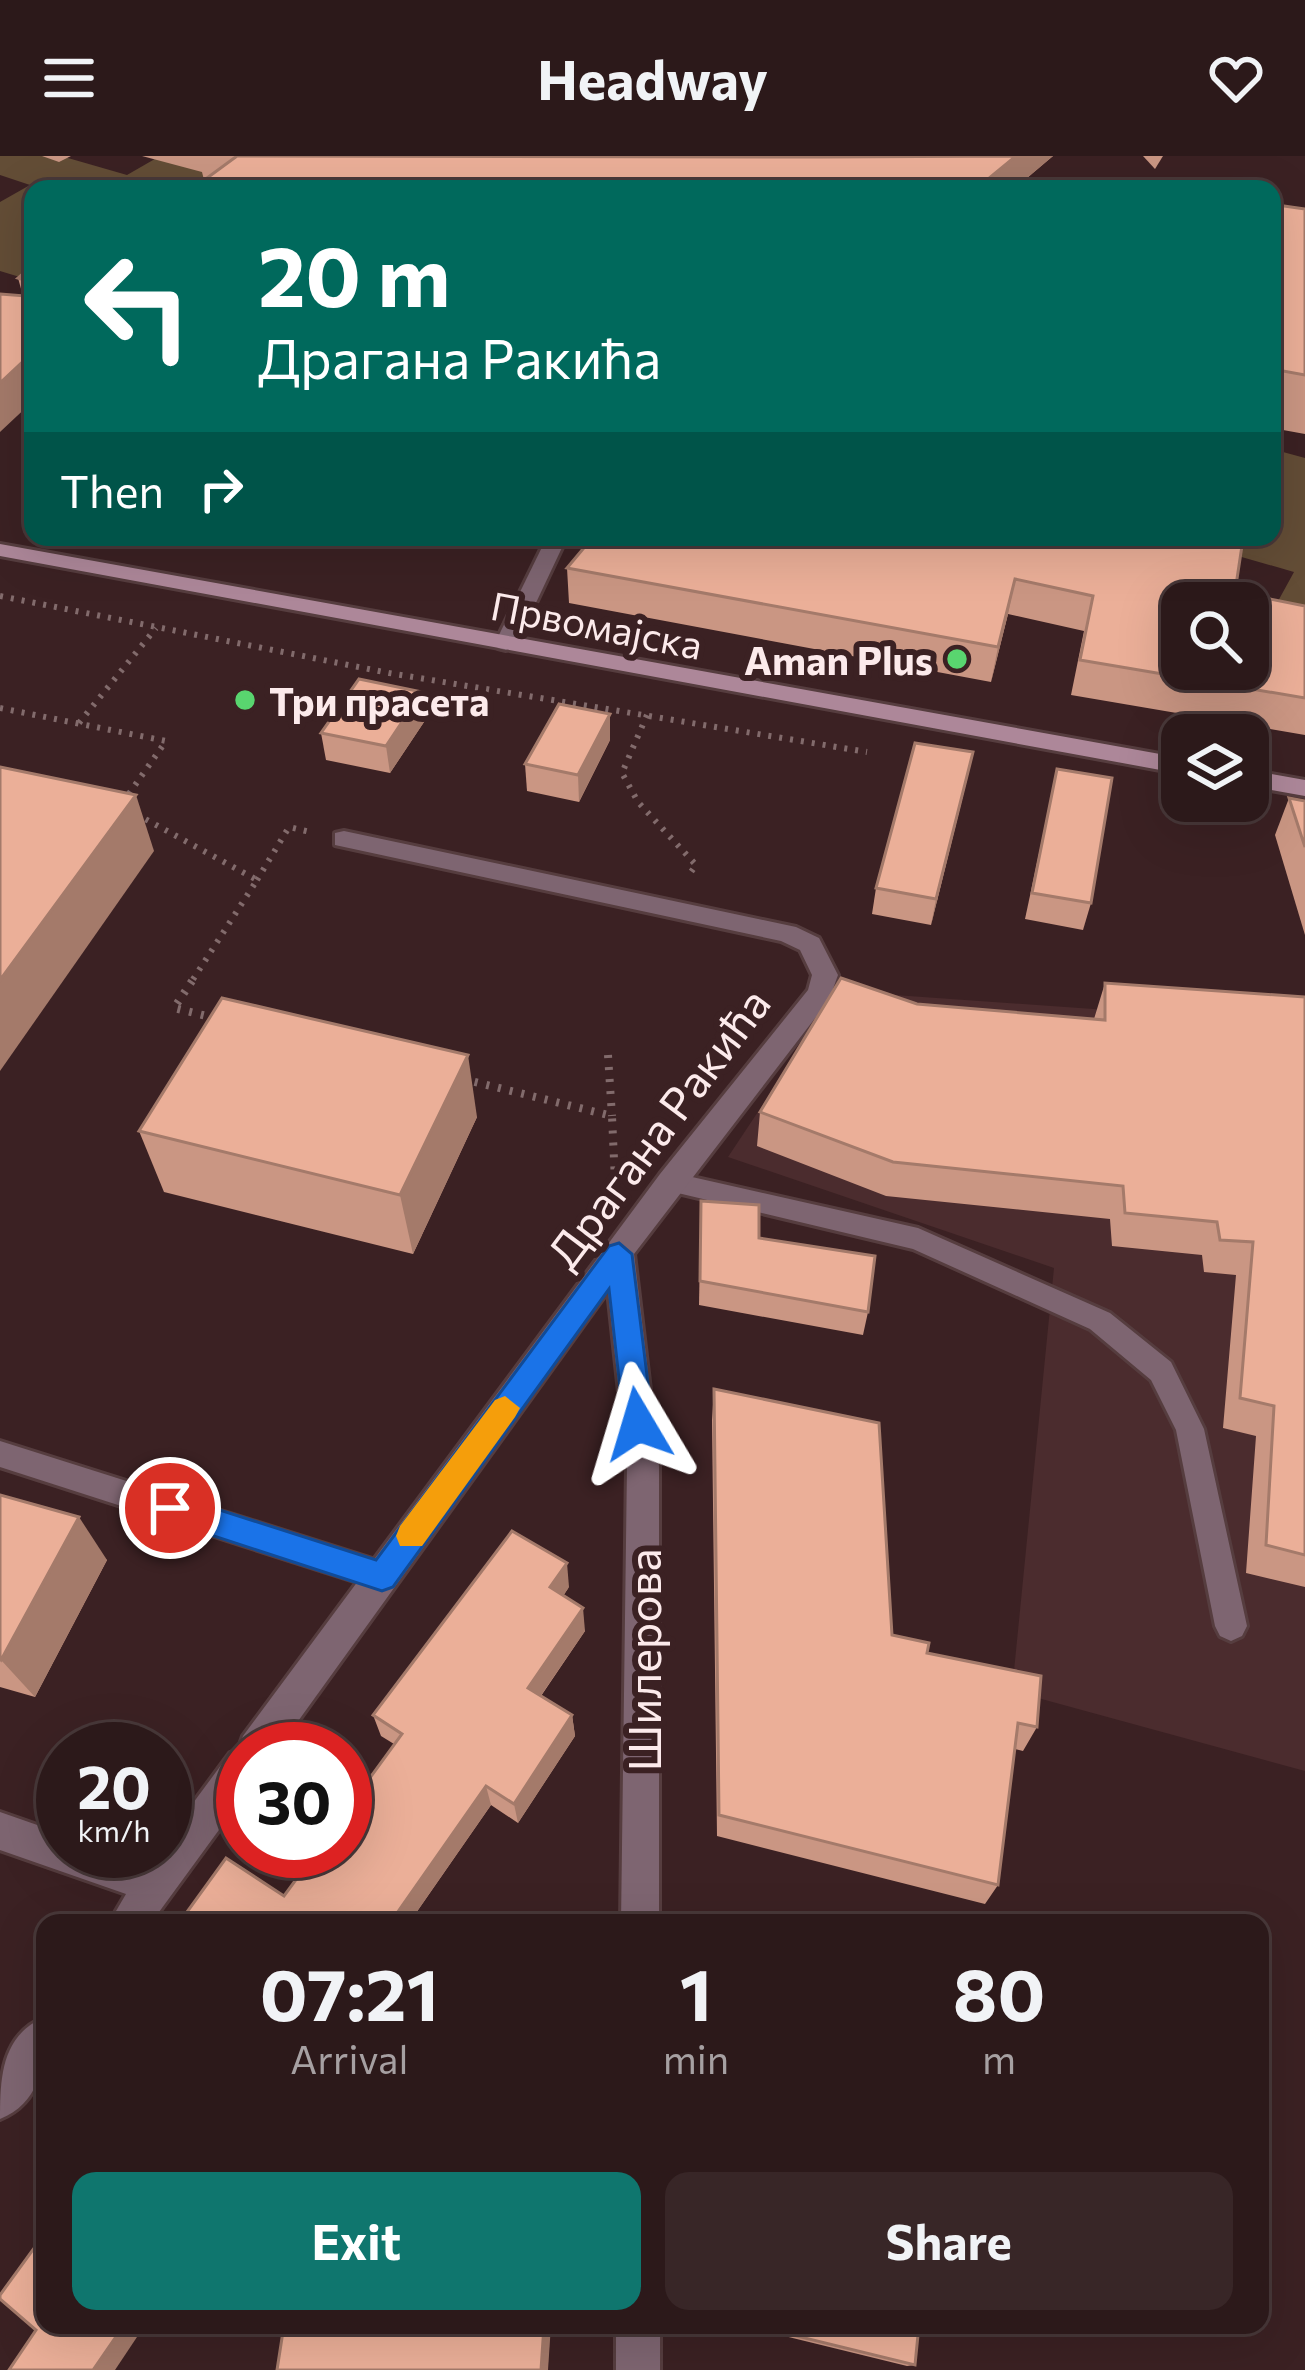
<!DOCTYPE html>
<html lang="en">
<head>
<meta charset="utf-8">
<style>
  body { margin:0; font-family:Commissioner,sans-serif; background:#382627; color:#f1f3f6; height:100vh; display:flex; flex-direction:column; font-size:45px; white-space:nowrap }
  * { box-sizing:border-box; margin:0 }
  p { font-size:39px; color:#a6a0a2 }
  .icon { flex:none; width:66px; height:66px; fill:none; stroke:currentColor; stroke-width:2; stroke-linecap:round; stroke-linejoin:round }
  .map { position:relative; flex:1; overflow:hidden }
  .panel { position:absolute; left:36px; top:1758px; width:1233px; height:420px; display:flex; flex-direction:column; background:#2c191a; border-radius:24px; box-shadow:0 12px 48px #0002,0 0 0 3px #483839 }
  .panel>* { flex:none }
  .guide { position:absolute; left:24px; top:24px; width:1257px; height:366px; border-radius:24px; box-shadow:0 12px 48px #0002,0 0 0 3px #483839; background:#00695c; color:#fff; overflow:hidden }
  .fabs { position:absolute; left:1161px; top:426px; display:grid; gap:24px }
  .fabs a { display:grid; place-items:center; width:108px; height:108px; border-radius:24px; background:#2c191a; box-shadow:0 12px 48px #0002,0 0 0 3px #483839; font-size:60px }
  .speed { position:absolute; left:36px; top:1566px; display:flex; gap:24px; font-size:60px; font-weight:700; text-align:center }
  .speed>* { display:grid; place-content:center; width:156px; height:156px; border-radius:50%; background:#2c191a; box-shadow:0 12px 48px #0002,0 0 0 3px #483839; line-height:1 }
  .speed small { font-size:30px; font-weight:400 }
  .speed .limit { border:18px solid #d22; background:#fff; color:#111 }
  .pin { position:absolute; display:grid; place-items:center; width:102px; height:102px; color:#fff; margin:-51px; border:6px solid #fff; border-radius:50%; box-shadow:0 3px 12px #0007 }
  .me { position:absolute; width:132px; margin:-66px; rotate:353deg; stroke-linejoin:round; filter:drop-shadow(0 0 9px #0008) }
  .turn { display:flex; align-items:center; gap:42px; height:252px; padding:0 36px; font-size:54px }
  .turn .icon { width:156px; height:156px; stroke-width:2.5 }
  .turn b { display:block; font-size:84px; line-height:102px }
  .then { display:flex; align-items:center; height:114px; padding:0 36px; background:#0003; gap:24px; font-size:45px }
  .eta { display:flex; justify-content:space-evenly; align-items:center; height:204px; text-align:center }
  .eta b { font-size:72px; font-weight:700; line-height:84px }
  .action { display:flex; gap:24px; margin-top:auto; padding:24px 36px }
  .action a { flex:1; height:138px; border-radius:24px; background:#0f766e; color:#fff; font-size:48px; font-weight:700; line-height:138px; text-align:center }
  .action a+a { background:#382627; color:#f1f3f6 }
  header { display:flex; justify-content:space-between; align-items:center; height:156px; padding:0 36px; background:#2c191a; font-size:54px; font-weight:700 }
  .map>svg:first-child { display:block }
</style>
</head>
<body>
<header><svg class="icon" aria-label="menu" viewBox="0 0 24 24"><path d="M4 6h16M4 12h16M4 18h16"/></svg>Headway<svg class="icon" aria-label="heart" viewBox="0 0 24 24"><path d="M12 20l-8-8c-3-5 5-10 8-4 3-6 11-1 8 4z"/></svg></header>
<div class="map">
<svg width="1305" height="2214" viewBox="0 0 1305 2214">
  <rect width="100%" height="100%" fill="#3b2123"/>
  <path fill="#4b2c2e" d="M 838,835 L 1305,868 L 1305,1615 L 1012,1535 L 1054,1112 L 728,1001 Z"/>
  <g fill="#634d36">
    <path d="M 0,0 L 61,0 L 127,19 L 160,0 L 220,13 L 192,29 L 201,33 L 33,33 L 33,125 L 0,115 L 0,46 L 30,29 L 0,19 Z"/>
    <path d="M 1272,293 L 1305,302 L 1305,455 L 1277,447 L 1294,416 L 1172,381 L 1272,381 Z"/>
  </g>
  <g fill="none" stroke-linecap="round" stroke-linejoin="round">
    <defs>
      <g id="service">
        <path d="M 670,1016 L 918,1072 L 1110,1157 L 1171,1206 L 1204,1273 L 1247,1470 L 1242,1480 L 1231,1485 L 1220,1480 L 1215,1470 L 1176,1274 L 1151,1224 L 1090,1173 L 913,1093 L 661,1033 L 657,1026 L 661,1019 Z"/>
        <path d="M 0,1285 L 382,1406 L 393,1410 L 397,1420 L 393,1430 L 382,1434 L 0,1311 Z"/>
      </g>
      <g id="minor">
        <path d="M 547,381 L 567,381 L 517,487 L 506,494 L 498,492 L 495,487 Z"/>
        <path d="M 344,675 L 796,771 L 819,782 L 838,819 L 829,844 L 634,1098 L 659,1310 L 659,1767 L 621,1767 L 627,1310 L 608,1135 L 278,1593 L 243,1593 L 243,1641 L 151,1767 L 109,1767 L 126,1738 L 0,1694 L 0,1656 L 63,1678 L 63,1695 L 110,1695 L 148,1708 L 158,1695 L 165,1695 L 165,1685 L 230,1597 L 238,1594 L 243,1580 L 660,1018 L 808,834 L 812,819 L 800,794 L 781,785 L 335,689 L 335,677 Z"/>
        <path d="M 45,1861 C 45,1902 44,1945 0,1963 C 0,1923 1,1879 45,1861 Z"/>
        <rect x="616" y="2169" width="44" height="45"/>
      </g>
      <g id="secondary">
        <path d="M 0,388 L 1182,602 L 1182,618 L 0,400 Z"/>
        <path d="M 1248,614 L 1305,624 L 1305,640 L 1248,630 Z"/>
      </g>
    </defs>
    <use href="#service" stroke="#563d3f" stroke-width="6"/>
    <use href="#minor" stroke="#563d3f" stroke-width="6"/>
    <use href="#secondary" stroke="#563d3f" stroke-width="6"/>
    <g stroke="#826b6c" stroke-width="6" stroke-dasharray="3 8" stroke-linecap="butt">
      <path d="M 0,440 L 389,517 L 867,596"/>
      <path d="M 0,552 L 166,585 L 126,642"/>
      <path d="M 647,559 L 622,617 L 638,646 L 696,709 L 691,716"/>
      <path d="M 79,567 L 156,472"/>
      <path d="M 1171,651 L 1245,664"/>
      <path d="M 136,658 L 257,724 L 190,828"/>
      <path d="M 257,724 L 289,671 L 310,676"/>
    </g>
    <g stroke="#826b6c" stroke-width="8" stroke-dasharray="3 9" stroke-linecap="butt">
      <path d="M 192,825 L 174,852 L 215,862"/>
      <path d="M 608,899 L 612,960"/>
      <path d="M 463,923 L 612,960 L 615,1025"/>
    </g>
    <use href="#service" fill="#7e6571" fill-rule="evenodd"/>
    <use href="#minor" fill="#7e6571" fill-rule="evenodd"/>
    <use href="#secondary" fill="#ad8799" fill-rule="evenodd"/>
  </g>
  <g fill="#ca9683">
    <path d="M 42,0 L 71,0 L 59,6 Z"/>
    <path d="M 142,0 L 1053,0 L 1014,33 L 192,33 L 204,24 L 202,16 Z"/>
    <path d="M 1143,0 L 1163,0 L 1155,13 Z"/>
    <path d="M 1305,53 L 1305,278 L 1272,272 L 1272,57 Z"/>
    <path d="M 33,109 L 33,245 L 23,140 L 18,122 Z"/>
    <path d="M 289,381 L 316,381 L 313,385 Z"/>
    <path d="M 593,381 L 1235,436 L 1305,450 L 1305,579 L 1071,539 L 1084,475 L 1008,458 L 991,526 L 569,447 L 567,412 Z"/>
    <path d="M 422,536 L 426,563 L 390,617 L 326,604 L 321,577 Z"/>
    <path d="M 610,584 L 579,646 L 527,635 L 525,608 Z"/>
    <path d="M 1057,613 L 1091,747 L 1083,774 L 1025,763 Z"/>
    <path d="M 967,623 L 931,769 L 872,758 L 876,732 Z"/>
    <path d="M 1289,642 L 1305,645 L 1305,779 L 1275,679 Z"/>
    <path d="M 1105,827 L 1305,841 L 1305,1431 L 1246,1417 L 1256,1280 L 1223,1272 L 1236,1119 L 1204,1116 L 1202,1099 L 1112,1090 L 1110,1063 L 886,1040 L 757,990 L 760,956 L 917,848 L 1094,863 Z"/>
    <path d="M 477,961 L 413,1098 L 164,1036 L 139,975 Z"/>
    <path d="M 701,1045 L 868,1156 L 863,1179 L 699,1149 Z"/>
    <path d="M 714,1233 L 892,1479 L 927,1497 L 1037,1571 L 1023,1595 L 1015,1593 L 998,1729 L 985,1748 L 717,1680 L 712,1264 Z"/>
    <path d="M 0,1339 L 107,1404 L 35,1541 L 0,1531 Z"/>
    <path d="M 569,1431 L 563,1440 L 585,1475 L 541,1540 L 572,1559 L 575,1580 L 518,1667 L 491,1649 L 409,1767 L 179,1767 L 284,1740 L 394,1588 L 381,1580 L 373,1559 Z"/>
    <path d="M 739,2169 L 919,2169 L 915,2209 L 907,2210 Z"/>
  </g>
  <g fill="#a47a6a">
    <path d="M 1016,0 L 1053,0 L 1014,33 L 976,33 Z"/>
    <path d="M 33,196 L 33,245 L 0,276 L 0,227 Z"/>
    <path d="M 1015,423 L 1008,458 L 991,526 L 998,491 Z"/>
    <path d="M 422,536 L 426,563 L 390,617 L 386,590 Z"/>
    <path d="M 610,558 L 610,584 L 579,646 L 578,619 Z"/>
    <path d="M 973,596 L 967,623 L 931,769 L 936,743 Z"/>
    <path d="M 136,639 L 154,695 L 0,915 L 0,824 Z"/>
    <path d="M 468,899 L 477,961 L 413,1098 L 400,1039 Z"/>
    <path d="M 79,1361 L 107,1404 L 35,1541 L 1,1504 Z"/>
    <path d="M 567,1407 L 569,1431 L 553,1455 L 550,1431 Z"/>
    <path d="M 583,1452 L 585,1475 L 531,1554 L 528,1532 Z"/>
    <path d="M 572,1559 L 575,1580 L 518,1667 L 514,1648 Z"/>
    <path d="M 486,1630 L 491,1649 L 409,1767 L 390,1767 Z"/>
    <path d="M 124,2169 L 145,2169 L 115,2214 L 93,2214 Z"/>
    <path d="M 544,2169 L 551,2169 L 548,2214 L 541,2214 Z"/>
  </g>
  <g fill="#ebaf98" stroke="#a47a6a" stroke-width="3" fill-rule="evenodd">
    <path d="M 237,0 L 822,1 L 1016,0 L 976,33 L 192,33 Z"/>
    <path d="M 1277,49 L 1305,53 L 1305,219 L 1272,213 L 1272,57 Z"/>
    <path d="M 33,109 L 33,196 L 0,227 L 0,138 L 25,140 L 25,124 L 18,122 Z"/>
    <path d="M 593,381 L 1232,381 L 1243,383 L 1235,436 L 1305,450 L 1305,542 L 1080,504 L 1093,440 L 1015,423 L 998,491 L 567,412 ZM 1182,447 L 1248,447 L 1248,513 L 1182,513 Z"/>
    <path d="M 359,523 L 422,536 L 386,590 L 321,577 Z"/>
    <path d="M 559,548 L 610,558 L 578,619 L 525,608 Z"/>
    <path d="M 915,587 L 973,596 L 936,743 L 876,732 Z"/>
    <path d="M 0,611 L 136,639 L 0,824 Z"/>
    <path d="M 1057,613 L 1112,622 L 1091,747 L 1032,737 Z"/>
    <path d="M 1289,642 L 1305,645 L 1305,691 Z"/>
    <path d="M 841,822 L 917,848 L 1105,864 L 1105,827 L 1305,841 L 1305,1399 L 1266,1389 L 1274,1250 L 1240,1242 L 1253,1086 L 1220,1084 L 1217,1066 L 1125,1057 L 1123,1030 L 893,1006 L 760,956 Z"/>
    <path d="M 222,842 L 468,899 L 400,1039 L 139,975 Z"/>
    <path d="M 701,1045 L 759,1049 L 759,1082 L 875,1100 L 868,1156 L 700,1125 Z"/>
    <path d="M 714,1233 L 879,1267 L 892,1479 L 929,1487 L 927,1497 L 1041,1520 L 1037,1571 L 1018,1567 L 998,1729 L 719,1659 Z"/>
    <path d="M 0,1339 L 79,1361 L 1,1504 L 0,1503 Z"/>
    <path d="M 512,1375 L 567,1407 L 550,1431 L 583,1452 L 528,1532 L 572,1559 L 514,1648 L 486,1630 L 390,1767 L 179,1767 L 226,1702 L 284,1740 L 317,1695 L 345,1695 L 345,1656 L 402,1578 L 373,1559 Z"/>
    <path d="M 45,2077 L 45,2169 L 124,2169 L 93,2214 L 9,2214 L 36,2174 L 0,2143 L 0,2139 Z"/>
    <path d="M 284,2169 L 544,2169 L 541,2214 L 277,2214 Z"/>
    <path d="M 752,2169 L 919,2169 L 915,2209 Z"/>
  </g>
  <path fill="#1a73e8" stroke="#114b97" stroke-width="3" d="M 619,1087 L 632,1098 L 653,1268 L 648,1277 L 638,1281 L 624,1268 L 609,1133 L 393,1431 L 382,1435 L 159,1362 L 155,1352 L 159,1342 L 170,1338 L 376,1404 L 609,1090 Z"/>
  <path fill="#f59e0b" d="M 505,1240 L 520,1252 L 515,1261 L 422,1390 L 400,1390 L 396,1380 L 400,1370 L 495,1244 Z"/>
  <g fill="#59d56f" stroke="#3b2123" stroke-width="4.5">
    <circle cx="957" cy="503" r="12"/>
    <circle cx="245" cy="544" r="12"/>
  </g>
  <g text-anchor="middle" dominant-baseline="central" stroke-width="12" stroke-linejoin="round" paint-order="stroke">
    <g font-size="39" fill="#fceaeb" stroke="#3b2123">
      <text transform="translate(597 468) rotate(11)">Првомајска</text>
    </g>
    <g font-size="39" font-weight="bold" fill="#fceaeb" stroke="#3b2123" text-anchor="end">
      <text x="933" y="503">Aman Plus</text>
      <text x="269" y="544" text-anchor="start">Три прасета</text>
    </g>
    <g font-size="45" fill="#fceaeb" stroke="#3b2123">
      <text transform="translate(657 971) rotate(-53)">Драгана Ракића</text>
      <text transform="translate(642 1504) rotate(-90)">Шилерова</text>
    </g>
  </g>
</svg>
<div class="fabs">
<a><svg class="icon" aria-label="search" viewBox="0 0 24 24"><circle cx="10" cy="10" r="6"/><path d="M15 15l6 6"/></svg></a>
<a><svg class="icon" aria-label="layers" viewBox="0 0 24 24"><path d="M12 4l9 5-9 5-9-5zM3 14l9 5 9-5"/></svg></a>
</div>
<div class="speed"><div>20<small>km/h</small></div><div class="limit">30</div></div>
<div class="pin" style="left:170px;top:1352px;background:#d93025"><svg class="icon" aria-label="arrive" viewBox="0 0 24 24"><path d="M6 21V4h12l-3 4 3 4H6"/></svg></div>
<svg class="me" style="left:638px;top:1268px" viewBox="-20 -20 40 40"><path d="M0-17L14 15 0 8-14 15z" fill="#1a73e8" stroke="#fff" stroke-width="4"/></svg>
<div class="guide">
<div class="turn"><svg class="icon" aria-label="left" viewBox="0 0 24 24"><path d="M17 20v-9H6M10 6l-5 5 5 5"/></svg><div><b>20 m</b>Драгана Ракића</div></div>
<div class="then">Then<svg class="icon" aria-label="right" viewBox="0 0 24 24"><path d="M7 20v-9h11M14 6l5 5-5 5"/></svg></div>
</div>
<section class="panel">
<div class="eta">
<div><b>07:21</b><p>Arrival</p></div>
<div><b>1</b><p>min</p></div>
<div><b>80</b><p>m</p></div>
</div>
<div class="action"><a>Exit</a><a>Share</a></div>
</section>
</div>
</body>
</html>
